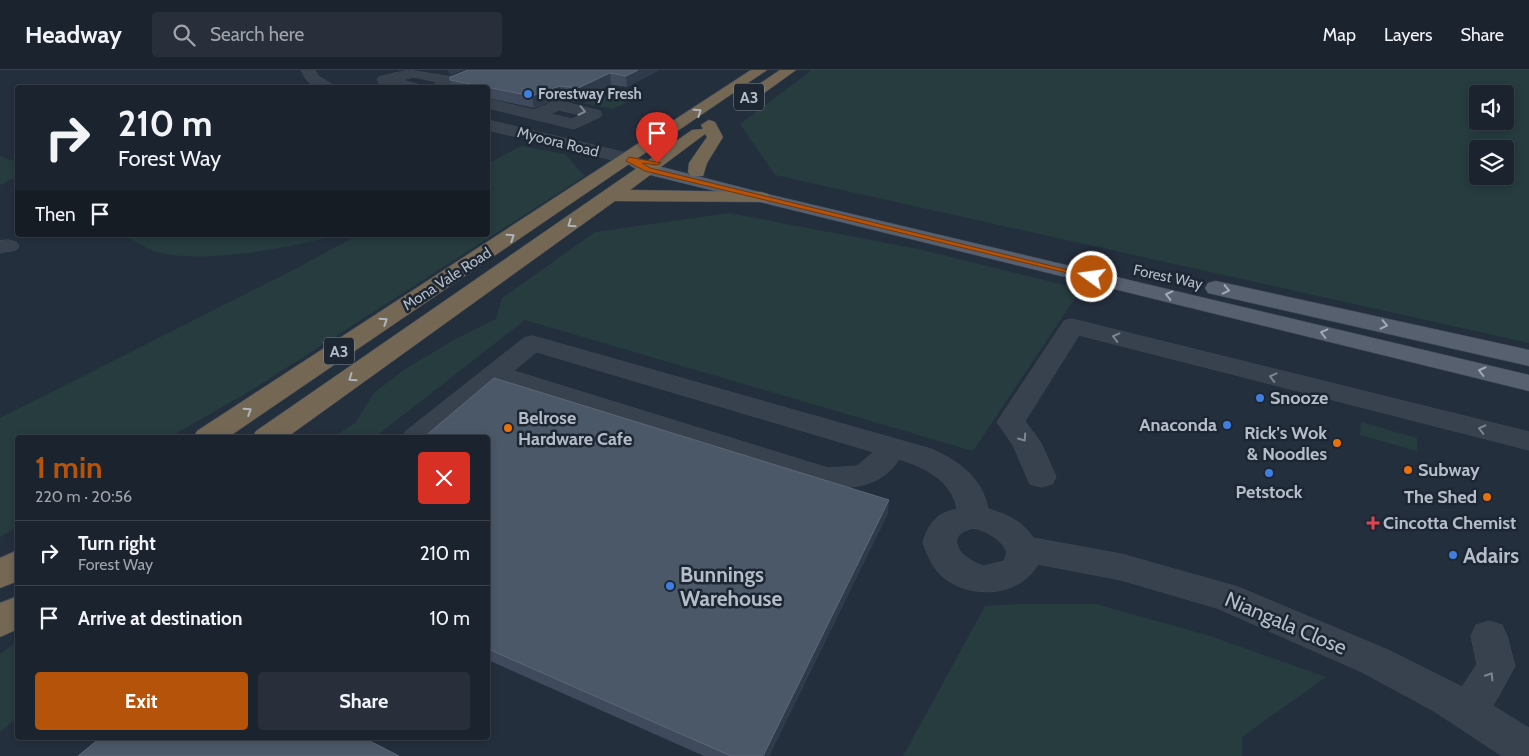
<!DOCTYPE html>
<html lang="en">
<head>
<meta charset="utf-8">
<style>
  body { margin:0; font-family:Cabin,sans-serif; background:#282f3a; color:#f1f3f6; height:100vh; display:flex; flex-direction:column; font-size:19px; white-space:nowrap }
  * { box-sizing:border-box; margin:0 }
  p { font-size:16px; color:#a0a4aa }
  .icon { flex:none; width:28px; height:28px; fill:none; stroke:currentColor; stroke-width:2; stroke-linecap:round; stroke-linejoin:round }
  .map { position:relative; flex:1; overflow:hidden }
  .sheet { position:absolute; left:15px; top:365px; width:475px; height:305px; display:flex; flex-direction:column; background:#1b232e; border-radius:5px; box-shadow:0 2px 8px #0003,0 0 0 1px #39404a }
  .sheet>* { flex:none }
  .top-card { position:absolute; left:15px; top:15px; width:475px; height:152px; border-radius:5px; box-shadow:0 2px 8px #0003,0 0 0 1px #39404a; background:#1b232e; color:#f1f3f6; overflow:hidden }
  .tools { position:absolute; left:1469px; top:15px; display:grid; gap:10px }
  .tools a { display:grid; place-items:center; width:45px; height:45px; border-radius:5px; background:#1b232e; box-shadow:0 2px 8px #0003,0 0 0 1px #39404a; font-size:25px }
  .pin { position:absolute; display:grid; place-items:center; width:42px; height:42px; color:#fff; margin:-51px -21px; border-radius:50% 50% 50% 0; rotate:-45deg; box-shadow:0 0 5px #0007 }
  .pin .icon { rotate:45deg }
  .me { position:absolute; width:55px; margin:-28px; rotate:284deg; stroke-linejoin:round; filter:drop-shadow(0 0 4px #0008) }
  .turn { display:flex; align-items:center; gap:18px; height:105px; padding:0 20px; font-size:22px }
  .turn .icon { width:65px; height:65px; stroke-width:2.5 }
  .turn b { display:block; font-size:35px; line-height:42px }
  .then { display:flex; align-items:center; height:48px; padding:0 20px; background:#0003; gap:10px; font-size:19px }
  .round { display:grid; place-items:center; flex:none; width:52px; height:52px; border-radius:5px; background:#282f3a }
  .headline { display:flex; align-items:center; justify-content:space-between; height:85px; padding:0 20px }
  h1 { font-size:30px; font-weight:700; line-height:38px; color:#b45309 }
  .action { display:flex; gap:10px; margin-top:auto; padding:10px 20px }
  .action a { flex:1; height:58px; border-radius:5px; background:#b45309; color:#fff; font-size:20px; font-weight:700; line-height:58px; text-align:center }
  .action a+a { background:#282f3a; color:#f1f3f6 }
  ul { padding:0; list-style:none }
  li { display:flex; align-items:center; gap:15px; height:65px; padding:0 20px; border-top:1px solid #39404a }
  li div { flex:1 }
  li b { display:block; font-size:19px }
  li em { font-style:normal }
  header { display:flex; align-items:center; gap:30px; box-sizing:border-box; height:70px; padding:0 25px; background:#1b232e; border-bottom:1px solid #39404a }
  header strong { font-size:24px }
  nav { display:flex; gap:28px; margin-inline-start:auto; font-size:18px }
  .search { width:350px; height:45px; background:#282f3a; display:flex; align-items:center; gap:12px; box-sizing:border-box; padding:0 18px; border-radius:5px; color:#a0a4aa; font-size:19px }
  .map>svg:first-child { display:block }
</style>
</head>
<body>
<header>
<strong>Headway</strong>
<div class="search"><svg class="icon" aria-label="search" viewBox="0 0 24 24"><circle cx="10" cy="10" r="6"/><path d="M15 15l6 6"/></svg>Search here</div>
<nav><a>Map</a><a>Layers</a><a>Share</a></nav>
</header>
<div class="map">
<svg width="1529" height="686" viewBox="0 0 1529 686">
  <rect width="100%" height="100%" fill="#242f3e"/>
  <g fill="#263c3f" fill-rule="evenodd">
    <path d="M 812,0 L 1529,0 L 1529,273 L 775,105 L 740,54 ZM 1478,24 L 1505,24 L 1505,51 L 1478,51 ZM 1478,79 L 1505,79 L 1505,106 L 1478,106 Z"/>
    <path d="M 607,26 L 631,30 L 613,39 L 583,33 Z"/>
    <path d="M 521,76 L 565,84 L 585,106 L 255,318 L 170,367 L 18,368 L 17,457 L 0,467 L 0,348 L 297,198 L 358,165 L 488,165 L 488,94 Z"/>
    <path d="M 0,86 L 17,92 L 18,106 L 0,115 Z"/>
    <path d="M 730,143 L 918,179 L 1081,219 L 973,381 L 525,250 L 375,367 L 333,367 L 355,353 L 374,323 L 405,299 L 454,270 L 496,249 L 502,228 L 595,162 Z"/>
    <path d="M 123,165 L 339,165 C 289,177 207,195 157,182 C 146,179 133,170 123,165 Z"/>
    <path d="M 1361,352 L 1417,368 L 1417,381 L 1360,365 Z"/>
    <path d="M 1020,534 L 1096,534 L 1207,565 L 1326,607 L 1242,667 L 1242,686 L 903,686 L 985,536 Z"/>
    <path d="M 17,571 L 17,648 L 0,662 L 0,584 Z"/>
  </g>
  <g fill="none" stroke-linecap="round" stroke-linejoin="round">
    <defs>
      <g id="minor">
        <path d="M 301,0 L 315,0 L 318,6 L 338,18 C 319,18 309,19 301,0 Z"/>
        <path d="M 409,0 L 452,7 L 459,11 L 449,18 L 428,18 L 437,12 L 414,7 L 402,10 L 421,15 L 423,18 L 397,18 L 379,13 L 377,10 L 379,7 Z"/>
        <path d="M 488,29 L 534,40 L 557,30 L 600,41 L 602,44 L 600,47 L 574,59 L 488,38 ZM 559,40 L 580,45 L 572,49 L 551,44 Z"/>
        <path d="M 488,50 L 635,85 L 638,89 L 635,93 L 629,94 L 488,60 Z"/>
        <path d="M 9,170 L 16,172 L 19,176 L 16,180 L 0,183 L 0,171 Z"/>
        <path d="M 1072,249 L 1529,362 L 1529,380 L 1079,265 L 1025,351 L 1041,373 L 1056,407 L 1052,414 L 1041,417 L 1030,414 L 1013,375 L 997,352 L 1064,251 Z"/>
        <path d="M 533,266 L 931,379 C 958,391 982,407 988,439 C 1005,444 1023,451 1033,468 L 1121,484 L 1238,517 L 1388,580 L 1462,617 L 1477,594 L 1471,566 L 1476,555 L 1489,551 L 1502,555 L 1507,566 L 1515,596 L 1493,636 L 1529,658 L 1529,686 L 1502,686 L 1434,641 L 1362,602 L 1217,538 L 1121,510 L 1038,494 C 1020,527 970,530 942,506 C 932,497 927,484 923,472 C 929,453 937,443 957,439 C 952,410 924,397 899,389 C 882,416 856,418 827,418 L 500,313 L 435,368 L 402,368 L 406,361 L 524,268 ZM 537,282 L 874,382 L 857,396 L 828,398 L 514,301 ZM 974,458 C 987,461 1001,469 1007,482 L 1004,491 L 984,496 C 962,490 940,465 974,458 Z"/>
      </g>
      <g id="major">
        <path d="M 629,84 L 654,95 L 763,123 L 1529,305 L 1529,321 L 642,103 L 620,89 L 623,85 Z"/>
        <path d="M 1216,211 L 1529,280 L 1529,296 L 1208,223 L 1205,218 L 1208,213 Z"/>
      </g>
      <g id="highway">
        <path d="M 751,0 L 767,0 L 227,368 L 193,368 L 197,361 Z"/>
        <path d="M 780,0 L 796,0 L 753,31 L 743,31 L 741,28 L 743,25 Z"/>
        <path d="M 709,50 L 715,52 L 723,67 L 707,93 L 703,106 L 691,106 L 688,102 L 689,93 L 707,67 L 705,64 L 630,120 L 761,122 L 768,124 L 770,128 L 768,132 L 615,131 L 286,368 L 252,368 L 256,361 L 692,60 L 703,59 L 701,55 Z"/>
        <path d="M 18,480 L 18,511 L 0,518 L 0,488 Z"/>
        <path d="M 18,526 L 18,559 L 0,567 L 0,533 Z"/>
      </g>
    </defs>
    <use href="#minor" stroke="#414a57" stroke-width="1"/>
    <use href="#major" stroke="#414a57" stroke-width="1"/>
    <use href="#highway" stroke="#434c59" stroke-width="1"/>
    <use href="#minor" fill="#38414e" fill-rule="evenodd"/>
    <use href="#major" fill="#56606e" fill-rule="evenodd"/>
    <use href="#highway" fill="#746855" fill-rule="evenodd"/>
  </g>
  <g fill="#3f4b5c">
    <path d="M 659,0 L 627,17 L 611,15 L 580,29 L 562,27 L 534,38 L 488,28 L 488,18 L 452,18 L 450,10 Z"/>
    <path d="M 488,368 L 888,443 L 769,686 L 704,686 L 488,590 Z"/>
  </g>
  <g fill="#2f3b4b">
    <path d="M 448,0 L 465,0 L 450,5 Z"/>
    <path d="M 638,0 L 659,0 L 627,17 L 626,6 Z"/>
    <path d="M 610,3 L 611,15 L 580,29 L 578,18 Z"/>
    <path d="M 560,16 L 562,27 L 534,38 L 532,26 Z"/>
    <path d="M 889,430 L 888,443 L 769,686 L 763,686 Z"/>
  </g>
  <g fill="#4b5868" stroke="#5c6777">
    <path d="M 468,0 L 638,0 L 626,6 L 610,3 L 578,18 L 560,16 L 532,26 L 450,10 L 450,7 Z"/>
    <path d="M 494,308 L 889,430 L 763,686 L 731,686 L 488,579 L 488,368 L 423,368 Z"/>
    <path d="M 100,668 L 364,668 L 399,686 L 78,686 Z"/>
  </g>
  <defs><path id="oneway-chevron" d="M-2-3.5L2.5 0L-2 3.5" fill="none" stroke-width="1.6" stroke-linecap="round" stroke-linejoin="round" transform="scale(1.25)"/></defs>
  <g stroke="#7c8592">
    <use href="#oneway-chevron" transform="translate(582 41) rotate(12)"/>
    <use href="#oneway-chevron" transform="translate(1116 267) rotate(-166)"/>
    <use href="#oneway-chevron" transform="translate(1273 307) rotate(-166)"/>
    <use href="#oneway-chevron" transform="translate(1482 359) rotate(-166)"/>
    <use href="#oneway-chevron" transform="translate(1023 368) rotate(55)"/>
    <use href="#oneway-chevron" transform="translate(1490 606) rotate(-58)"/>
  </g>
  <g stroke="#aeb4bd">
    <use href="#oneway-chevron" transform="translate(698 42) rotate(-34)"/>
    <use href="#oneway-chevron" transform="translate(571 154) rotate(145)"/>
    <use href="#oneway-chevron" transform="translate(511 167) rotate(-33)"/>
    <use href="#oneway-chevron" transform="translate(384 251) rotate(-33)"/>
    <use href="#oneway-chevron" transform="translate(352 308) rotate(145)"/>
    <use href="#oneway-chevron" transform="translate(248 341) rotate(-33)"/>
  </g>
  <g stroke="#a1aab7">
    <use href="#oneway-chevron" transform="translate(1226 220) rotate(13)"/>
    <use href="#oneway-chevron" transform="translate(1169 225) rotate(-166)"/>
    <use href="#oneway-chevron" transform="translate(1384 255) rotate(13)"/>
    <use href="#oneway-chevron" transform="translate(1324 263) rotate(-166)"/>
    <use href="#oneway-chevron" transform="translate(1482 301) rotate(-166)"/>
  </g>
  <path fill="#b45309" stroke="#753606" d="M 629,87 L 661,93 L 657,95 L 642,93 L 650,98 L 1097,207 L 1092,209 L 645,101 L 626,91 Z"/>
  <g fill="#3f7fe0" stroke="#1d2633" stroke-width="2">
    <circle cx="528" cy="24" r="5"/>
    <circle cx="1260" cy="328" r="5"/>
    <circle cx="1227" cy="355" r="5"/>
    <circle cx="1269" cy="403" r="5"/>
    <circle cx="1453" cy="485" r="5"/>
    <circle cx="670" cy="516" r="5"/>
  </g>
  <g fill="#e8710a" stroke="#1d2633" stroke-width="2">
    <circle cx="508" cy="358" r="5"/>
    <circle cx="1337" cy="373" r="5"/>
    <circle cx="1408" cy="400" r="5"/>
    <circle cx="1487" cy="427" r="5"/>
  </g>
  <path fill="#e0444e" stroke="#1d2633" stroke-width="2" d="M1370.5 445.5h5v5h5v5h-5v5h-5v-5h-5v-5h5z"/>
  <g text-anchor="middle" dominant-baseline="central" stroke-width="5" stroke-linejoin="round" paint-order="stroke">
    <g font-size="15" font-weight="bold" fill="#b4bcc9" stroke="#1d2633" text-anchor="start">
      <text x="538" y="24">Forestway Fresh</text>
    </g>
    <g font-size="15" fill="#b4bcc9" stroke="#1d2633">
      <text transform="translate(558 72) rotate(14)">Myoora Road</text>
      <text transform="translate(1168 207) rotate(12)">Forest Way</text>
      <text transform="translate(447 209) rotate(-33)">Mona Vale Road</text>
    </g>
    <g fill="#1d2633" stroke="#878f9c" stroke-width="1">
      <rect x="734" y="13.5" width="30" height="27" rx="4"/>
      <rect x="324" y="267.5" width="30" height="27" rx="4"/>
    </g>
    <g font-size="16" font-weight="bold" fill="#b4bcc9">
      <text x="749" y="27">A3</text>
      <text x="339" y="281">A3</text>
    </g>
    <g font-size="18" font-weight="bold" fill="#b4bcc9" stroke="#1d2633" text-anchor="start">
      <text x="1270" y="328">Snooze</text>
      <text x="518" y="348">Belrose<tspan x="518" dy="21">Hardware Cafe</tspan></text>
      <text x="1217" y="355" text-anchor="end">Anaconda</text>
      <text x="1327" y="363" text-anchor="end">Rick's Wok<tspan x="1327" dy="21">&amp; Noodles</tspan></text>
      <text x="1418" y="400">Subway</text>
      <text x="1269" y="422" text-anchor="middle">Petstock</text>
      <text x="1477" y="427" text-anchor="end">The Shed</text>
      <text x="1383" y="453">Cincotta Chemist</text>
    </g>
    <g font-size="21" font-weight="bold" fill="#b4bcc9" stroke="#1d2633" text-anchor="start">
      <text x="1463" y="485">Adairs</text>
      <text x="680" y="504">Bunnings<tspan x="680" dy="24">Warehouse</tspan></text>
    </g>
    <g font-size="21" fill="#b4bcc9" stroke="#1d2633">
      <text transform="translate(1286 553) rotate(23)">Niangala Close</text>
    </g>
  </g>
</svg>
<div class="tools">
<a><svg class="icon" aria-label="sound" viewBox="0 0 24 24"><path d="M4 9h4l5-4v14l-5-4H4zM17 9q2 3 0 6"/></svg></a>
<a><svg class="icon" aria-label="layers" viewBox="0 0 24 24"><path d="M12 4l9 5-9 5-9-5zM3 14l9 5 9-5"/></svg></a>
</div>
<div class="pin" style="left:657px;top:93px;background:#d93025"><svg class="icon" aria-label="arrive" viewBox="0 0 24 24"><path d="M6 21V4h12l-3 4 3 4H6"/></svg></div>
<svg class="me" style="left:1092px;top:207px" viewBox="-20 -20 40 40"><circle r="17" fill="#b45309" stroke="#fff" stroke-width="3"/><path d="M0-11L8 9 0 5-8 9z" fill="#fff"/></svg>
<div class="top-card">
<div class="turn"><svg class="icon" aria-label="right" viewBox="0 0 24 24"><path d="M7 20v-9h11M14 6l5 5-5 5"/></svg><div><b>210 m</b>Forest Way</div></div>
<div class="then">Then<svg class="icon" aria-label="arrive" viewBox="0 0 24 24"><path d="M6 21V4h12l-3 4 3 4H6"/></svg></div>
</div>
<section class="sheet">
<div class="headline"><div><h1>1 min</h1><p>220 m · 20:56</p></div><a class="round" style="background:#d93025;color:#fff"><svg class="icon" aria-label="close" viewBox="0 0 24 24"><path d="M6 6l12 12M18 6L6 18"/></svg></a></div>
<ul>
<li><svg class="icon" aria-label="right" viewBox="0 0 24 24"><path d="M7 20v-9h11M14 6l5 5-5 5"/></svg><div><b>Turn right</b><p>Forest Way</p></div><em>210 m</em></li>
<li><svg class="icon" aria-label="arrive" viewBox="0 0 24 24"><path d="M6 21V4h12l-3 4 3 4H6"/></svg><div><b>Arrive at destination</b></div><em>10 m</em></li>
</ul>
<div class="action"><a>Exit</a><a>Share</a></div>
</section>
</div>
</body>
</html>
